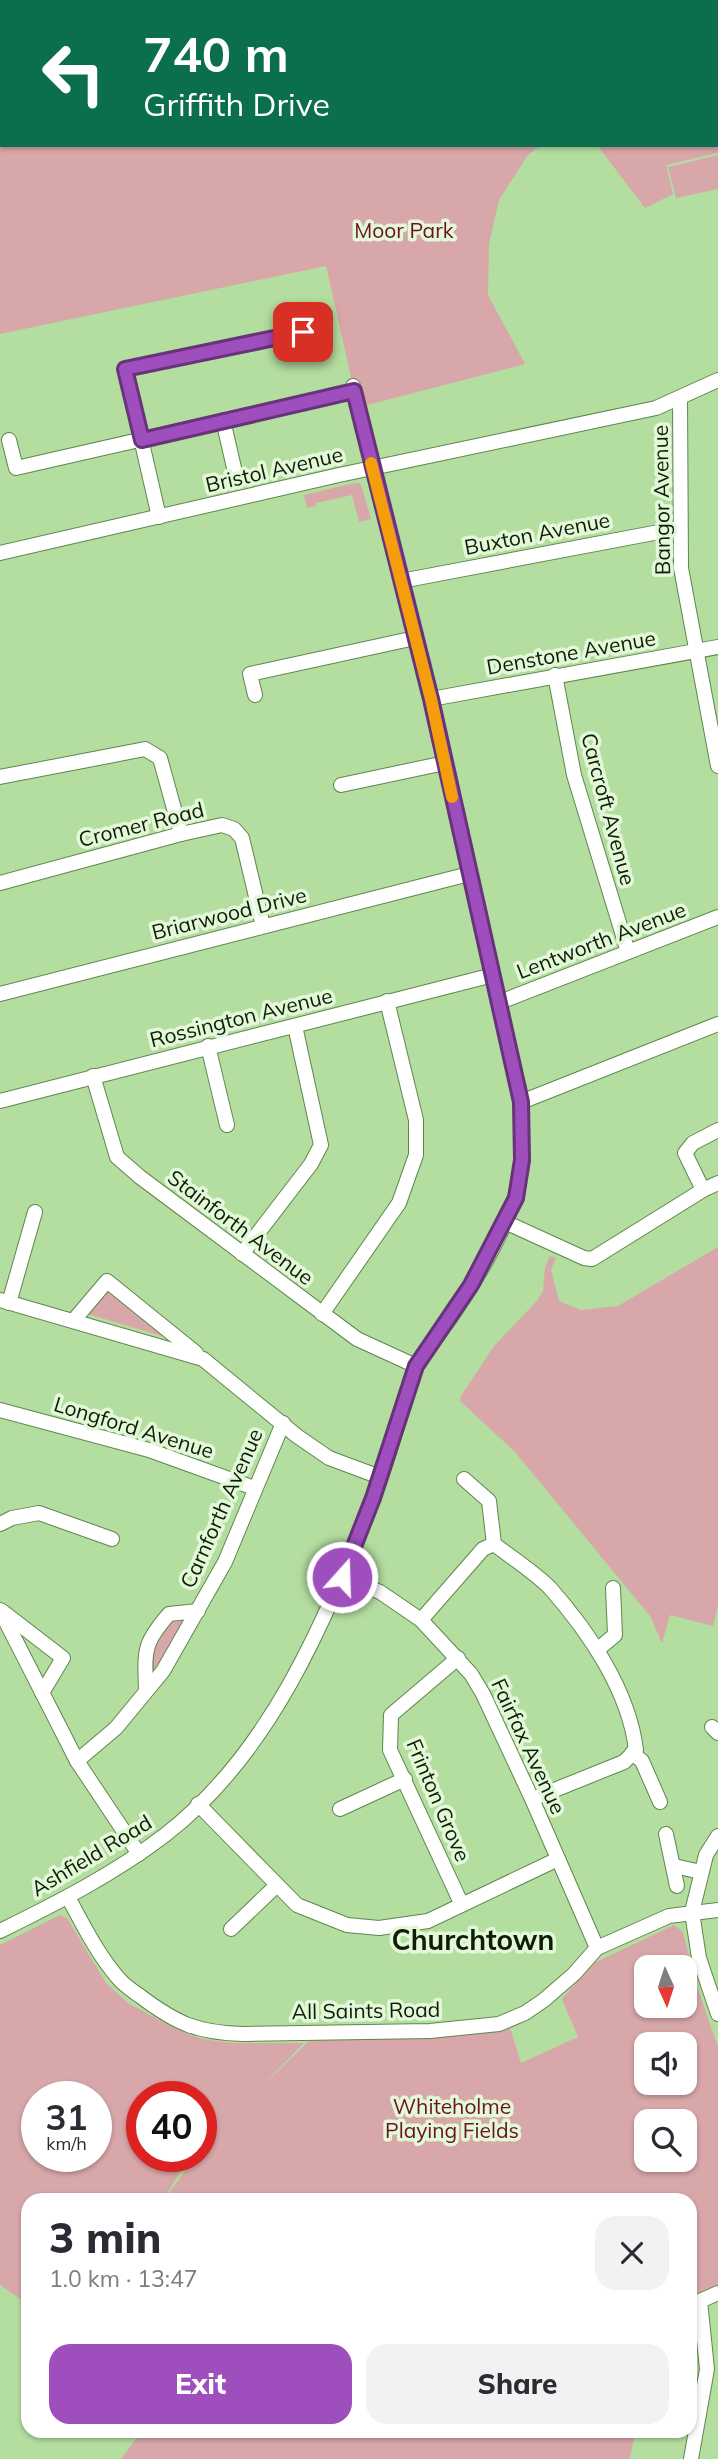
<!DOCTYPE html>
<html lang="en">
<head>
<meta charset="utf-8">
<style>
  body { margin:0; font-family:Mulish,sans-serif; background:#f2f2f3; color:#2b2b33; height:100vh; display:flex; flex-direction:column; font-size:26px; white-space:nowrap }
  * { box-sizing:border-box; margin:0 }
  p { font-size:23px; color:#7c7c81 }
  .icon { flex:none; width:38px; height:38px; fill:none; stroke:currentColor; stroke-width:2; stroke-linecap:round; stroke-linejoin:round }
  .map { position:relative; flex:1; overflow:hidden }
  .side { position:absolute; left:21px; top:2193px; width:676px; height:245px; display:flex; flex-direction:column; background:#fff; border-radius:21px; box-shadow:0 2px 5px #0004 }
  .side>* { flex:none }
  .guide { position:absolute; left:0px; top:0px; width:719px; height:147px; box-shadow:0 2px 5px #0004; background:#0b6e4f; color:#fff; overflow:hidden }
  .needle { width:46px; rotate:177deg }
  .controls { position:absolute; left:634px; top:1955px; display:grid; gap:14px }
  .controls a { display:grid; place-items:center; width:63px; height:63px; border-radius:14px; background:#fff; box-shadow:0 2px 5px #0004; font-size:35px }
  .speed { position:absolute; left:21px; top:2081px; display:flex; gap:14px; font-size:35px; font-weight:700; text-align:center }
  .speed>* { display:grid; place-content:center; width:91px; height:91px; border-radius:50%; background:#fff; box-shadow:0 2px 5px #0004; line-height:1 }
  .speed small { font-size:18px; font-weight:400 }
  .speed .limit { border:10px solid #d22; background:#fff; color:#111 }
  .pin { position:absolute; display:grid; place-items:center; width:60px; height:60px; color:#fff; margin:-30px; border-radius:14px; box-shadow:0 4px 10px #0006 }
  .me { position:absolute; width:77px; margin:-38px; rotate:20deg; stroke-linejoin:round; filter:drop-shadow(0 0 5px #0008) }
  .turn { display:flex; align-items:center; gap:24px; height:147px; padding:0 28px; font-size:32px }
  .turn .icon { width:91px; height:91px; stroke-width:2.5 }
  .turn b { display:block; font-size:49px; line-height:60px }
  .round { display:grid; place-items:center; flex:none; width:74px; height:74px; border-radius:21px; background:#f2f2f3 }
  .head { display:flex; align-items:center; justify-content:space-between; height:119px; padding:0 28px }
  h1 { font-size:42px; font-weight:800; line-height:52px }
  .action { display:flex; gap:14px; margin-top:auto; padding:14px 28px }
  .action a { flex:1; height:80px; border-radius:21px; background:#9f4ebd; color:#fff; font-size:28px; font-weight:800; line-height:80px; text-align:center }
  .action a+a { background:#f2f2f3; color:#2b2b33 }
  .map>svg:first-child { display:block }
</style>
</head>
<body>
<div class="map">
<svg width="718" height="2459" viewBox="0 0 718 2459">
  <rect width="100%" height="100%" fill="#b4dda0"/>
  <g fill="#d8a7a9" fill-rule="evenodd">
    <path d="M 718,48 L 718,153 L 666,165 L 673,194 L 645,208 L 597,145 L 718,145 Z"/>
    <path d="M 0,75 L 2,75 L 2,145 L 541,145 L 528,155 L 499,200 L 489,244 L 488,295 L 525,364 L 367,405 L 361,384 L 353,386 L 326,266 L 0,334 Z"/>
    <path d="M 718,155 L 718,189 L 676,198 L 668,167 Z"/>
    <path d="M 354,483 L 360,483 L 362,488 L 371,519 L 359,522 L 352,495 L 316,503 L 316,506 L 307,508 L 304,495 Z"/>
    <path d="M 718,1247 L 718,1606 L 713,1626 L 670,1615 L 662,1643 L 650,1616 L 515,1452 L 460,1401 L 461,1396 L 494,1346 L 536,1302 L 543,1291 L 545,1268 L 550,1256 L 556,1258 L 551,1270 L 559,1301 L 581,1310 L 618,1306 Z"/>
    <path d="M 107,1281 L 172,1339 L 81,1312 Z"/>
    <path d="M 190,1612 L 185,1624 L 146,1683 L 155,1631 L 169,1614 Z"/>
    <path d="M 60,1915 L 67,1918 L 106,1983 L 128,2003 L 176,2029 L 202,2039 L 233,2043 L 304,2043 L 255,2093 L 309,2041 L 442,2037 L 510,2028 L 521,2063 L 578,2037 L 562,1999 L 592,1964 L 674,1925 L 683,1932 L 698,1989 L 718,2047 L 718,2286 L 690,2298 L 690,2200 L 164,2200 L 196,2156 L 201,2156 L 201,2096 L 142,2096 L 142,2156 L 194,2156 L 181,2171 L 163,2200 L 28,2200 L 28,2304 L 0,2285 L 0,1945 ZM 646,1967 L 684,1967 L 684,2006 L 646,2006 ZM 646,2044 L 684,2044 L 684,2082 L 646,2082 ZM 37,2096 L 96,2096 L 96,2156 L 37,2156 ZM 646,2121 L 684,2121 L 684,2160 L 646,2160 Z"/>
    <path d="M 142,2431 L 635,2431 L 630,2459 L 121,2459 Z"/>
  </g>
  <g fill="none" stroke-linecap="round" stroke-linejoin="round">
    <defs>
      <g id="minor">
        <path d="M 440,0 L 440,2"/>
        <path d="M 689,0 L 689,2"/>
        <path d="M 121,2 L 125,0"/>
        <path d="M 0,58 L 2,58"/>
        <path d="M 680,398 L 681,568 L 718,766"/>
        <path d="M 223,420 L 237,481"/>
        <path d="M 9,440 L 16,468 L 354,391"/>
        <path d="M 159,517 L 125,369 L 303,333"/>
        <path d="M 0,553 L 339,475 L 656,408 L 718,380"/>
        <path d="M 401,581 L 680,528"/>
        <path d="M 555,675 L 574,775 L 628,952"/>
        <path d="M 255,695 L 250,674 L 415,638"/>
        <path d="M 431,699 L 718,647"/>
        <path d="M 0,777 L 145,749 L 160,758 L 181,834"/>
        <path d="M 341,785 L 445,763"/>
        <path d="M 0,883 L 181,834 L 222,825 L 234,829 L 242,838 L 263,926"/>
        <path d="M 0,994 L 469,874"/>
        <path d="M 500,1002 L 718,917"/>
        <path d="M 208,1046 L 227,1125"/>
        <path d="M 93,1076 L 117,1157 L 140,1177 L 357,1339 L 416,1366"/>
        <path d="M 0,1101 L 493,975"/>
        <path d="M 521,1102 L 718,1024"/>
        <path d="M 703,1190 L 685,1153 L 693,1143 L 718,1130"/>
        <path d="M 505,1222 L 584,1258 L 592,1259 L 703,1190 L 718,1183"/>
        <path d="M 242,1254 L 311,1164 L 321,1145 L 295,1026"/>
        <path d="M 0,1300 L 203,1359 L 297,1436 L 329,1458 L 380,1477"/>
        <path d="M 9,1303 L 35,1212"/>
        <path d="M 322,1314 L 399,1203 L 416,1155 L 416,1120 L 387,1001"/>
        <path d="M 74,1320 L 107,1281 L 196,1353"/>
        <path d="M 0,1410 L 149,1450 L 254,1488"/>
        <path d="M 464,1479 L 489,1501 L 494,1544"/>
        <path d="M 0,1524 L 12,1518 L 39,1513 L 112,1539"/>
        <path d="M 342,1577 L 380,1592 L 421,1620 L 471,1674 L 483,1694 L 532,1799 L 597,1948"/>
        <path d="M 0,1610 L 77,1761 L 139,1854"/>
        <path d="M 2,1611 L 63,1658 L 42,1693"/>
        <path d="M 421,1620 L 483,1549 L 494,1544 C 512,1558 534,1572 550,1588 C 589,1632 629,1691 636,1750 L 624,1762 L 532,1799"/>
        <path d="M 597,1650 L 615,1635 L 613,1588"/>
        <path d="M 458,1658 L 391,1715 L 390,1750 L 461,1903"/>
        <path d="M 146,1691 C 145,1651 142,1645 169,1614 L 198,1611"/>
        <path d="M 712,1727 L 718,1733"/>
        <path d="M 632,1753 L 642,1761 L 660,1802"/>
        <path d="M 77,1761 L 116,1728 L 163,1671 L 225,1562 L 283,1423"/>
        <path d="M 198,1804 L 297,1905 L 347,1925 L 379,1928 L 428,1921 L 558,1859"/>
        <path d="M 340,1809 L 405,1779"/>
        <path d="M 666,1834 L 677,1886"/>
        <path d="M 718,1836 L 706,1855 L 692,1912 L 699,1958 L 718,2014"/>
        <path d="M 674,1866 L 701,1872"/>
        <path d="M 68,1897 C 83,1925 98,1955 119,1979 C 125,1986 133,1991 140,1996 C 177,2024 198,2033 244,2034 L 430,2031 L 499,2024 L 525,2013 L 544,2000 L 574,1974 L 597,1948 L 669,1916 L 718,1910"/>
        <path d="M 231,1929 L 277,1885"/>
        <path d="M 0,1931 C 57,1903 114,1874 165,1835 C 271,1753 324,1623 372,1502 C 385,1469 394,1434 405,1401 C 409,1390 411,1376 416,1366 C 426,1347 442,1331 453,1314 C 477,1279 511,1222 519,1181 C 524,1156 521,1128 521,1102 L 431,699 L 353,386"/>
        <path d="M 691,2459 L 707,2369 L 700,2301 L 718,2293"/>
      </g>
      <path id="major" d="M 715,0 L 716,2"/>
    </defs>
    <use href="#minor" stroke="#60864d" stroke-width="16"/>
    <use href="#major" stroke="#60864d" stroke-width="19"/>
    <use href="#minor" stroke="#fff" stroke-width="14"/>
    <use href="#major" stroke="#fff" stroke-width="18"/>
  </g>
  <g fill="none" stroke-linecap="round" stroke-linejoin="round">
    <defs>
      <path id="route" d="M 303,332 L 125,369 L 142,440 L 354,391 L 431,699 L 521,1102 L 522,1160 L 516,1198 L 471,1285 L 416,1366 L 373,1498 L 342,1577"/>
    </defs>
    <use href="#route" stroke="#67337b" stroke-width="18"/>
    <use href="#route" stroke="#9f4ebd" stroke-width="12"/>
    <path stroke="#f59e0b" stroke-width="12" d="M 371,463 L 431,699 L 452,797"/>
  </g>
  <g text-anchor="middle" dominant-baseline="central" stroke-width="7" stroke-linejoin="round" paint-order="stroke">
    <g font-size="21" fill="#6c1124" stroke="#e2f8d8">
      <text x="404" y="230">Moor Park</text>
      <text x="452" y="2106">Whiteholme<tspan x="452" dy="24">Playing Fields</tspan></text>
    </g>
    <g font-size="21" fill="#0e1d06" stroke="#e2f8d8">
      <text transform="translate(274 469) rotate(-13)">Bristol Avenue</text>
      <text transform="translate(661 500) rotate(-91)">Bangor Avenue</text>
      <text transform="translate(537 533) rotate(-11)">Buxton Avenue</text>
      <text transform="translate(571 652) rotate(-10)">Denstone Avenue</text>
      <text transform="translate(609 809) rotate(75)">Carcroft Avenue</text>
      <text transform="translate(141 824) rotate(-14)">Cromer Road</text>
      <text transform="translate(229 913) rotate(-14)">Briarwood Drive</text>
      <text transform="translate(601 940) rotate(-21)">Lentworth Avenue</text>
      <text transform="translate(241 1017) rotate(-14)">Rossington Avenue</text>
      <text transform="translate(241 1227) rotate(37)">Stainforth Avenue</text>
      <text transform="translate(134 1427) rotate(17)">Longford Avenue</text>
      <text transform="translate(221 1508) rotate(-66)">Carnforth Avenue</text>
      <text transform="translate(529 1746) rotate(65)">Fairfax Avenue</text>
      <text transform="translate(439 1800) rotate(67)">Frinton Grove</text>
      <text transform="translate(91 1855) rotate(-31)">Ashfield Road</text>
      <text transform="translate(366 2010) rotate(-1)">All Saints Road</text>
    </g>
    <g font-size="28" font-weight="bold" fill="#0e1d06" stroke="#e2f8d8">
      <text x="473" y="1939">Churchtown</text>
    </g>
  </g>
</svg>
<div class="controls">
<a><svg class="needle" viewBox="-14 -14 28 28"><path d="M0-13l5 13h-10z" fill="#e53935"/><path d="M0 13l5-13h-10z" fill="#7c7c81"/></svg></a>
<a><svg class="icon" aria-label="sound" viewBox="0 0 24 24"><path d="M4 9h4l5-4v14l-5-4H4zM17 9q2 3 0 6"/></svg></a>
<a><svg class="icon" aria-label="search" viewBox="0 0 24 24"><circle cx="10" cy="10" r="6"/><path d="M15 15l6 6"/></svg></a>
</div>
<div class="speed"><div>31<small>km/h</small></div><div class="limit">40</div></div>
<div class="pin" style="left:303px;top:332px;background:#d93025"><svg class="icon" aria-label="arrive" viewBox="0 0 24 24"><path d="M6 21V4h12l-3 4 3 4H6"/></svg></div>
<svg class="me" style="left:342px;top:1577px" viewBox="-20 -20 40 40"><circle r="17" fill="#9f4ebd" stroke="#fff" stroke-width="3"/><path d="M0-11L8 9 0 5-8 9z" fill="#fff"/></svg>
<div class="guide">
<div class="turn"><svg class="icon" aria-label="left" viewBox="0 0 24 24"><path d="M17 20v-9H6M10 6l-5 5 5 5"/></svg><div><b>740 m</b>Griffith Drive</div></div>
</div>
<section class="side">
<div class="head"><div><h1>3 min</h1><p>1.0 km · 13:47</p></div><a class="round"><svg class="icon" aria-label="close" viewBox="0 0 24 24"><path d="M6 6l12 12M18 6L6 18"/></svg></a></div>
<div class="action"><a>Exit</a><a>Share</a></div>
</section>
</div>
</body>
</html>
